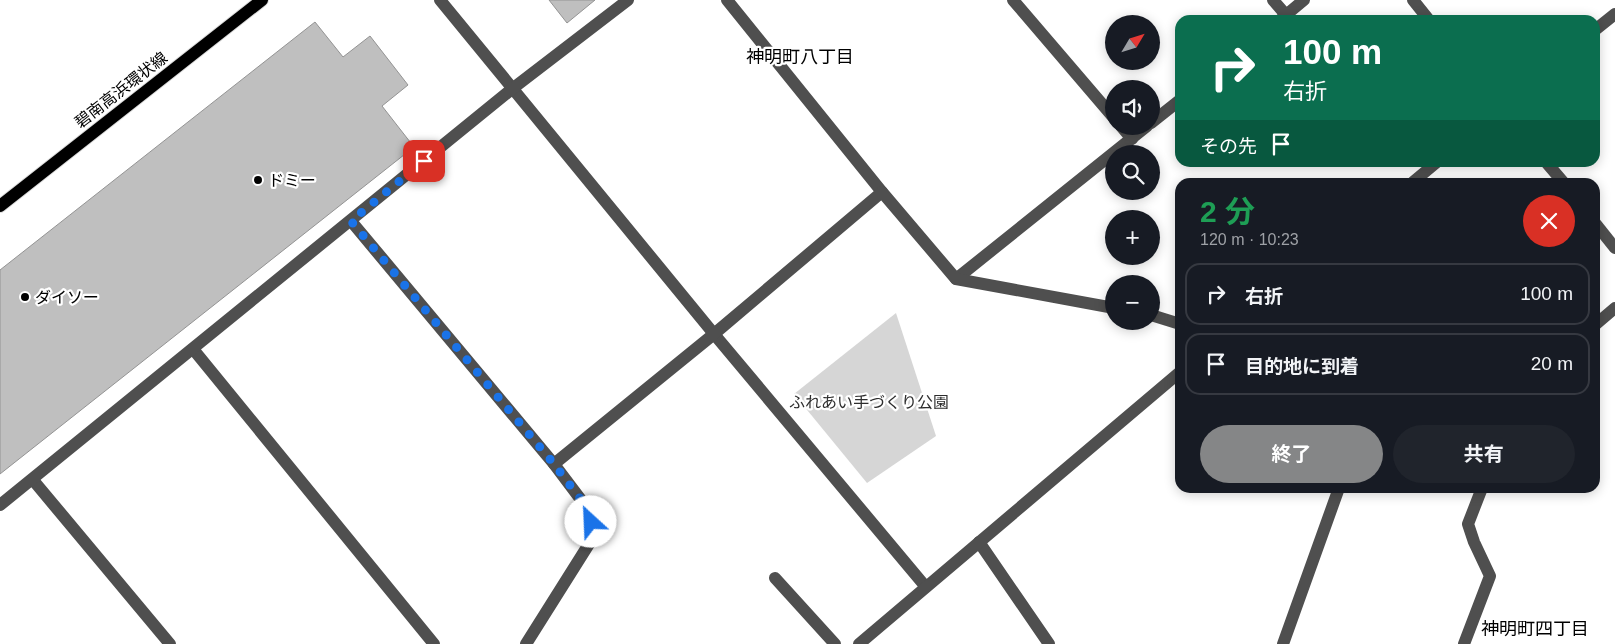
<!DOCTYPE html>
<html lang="ja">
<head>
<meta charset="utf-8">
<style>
  body { margin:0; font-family:Helvetica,"Noto Sans JP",sans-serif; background:#20242c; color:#f1f3f6; height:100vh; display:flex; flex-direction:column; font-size:19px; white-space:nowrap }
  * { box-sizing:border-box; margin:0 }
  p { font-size:16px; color:#9ea1a6 }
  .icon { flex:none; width:28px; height:28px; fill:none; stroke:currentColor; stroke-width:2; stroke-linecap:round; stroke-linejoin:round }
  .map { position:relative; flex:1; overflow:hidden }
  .side { position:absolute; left:1175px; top:178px; width:425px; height:315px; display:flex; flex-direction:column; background:#171b24; border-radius:15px; box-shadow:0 2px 12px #0003 }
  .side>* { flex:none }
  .guide { position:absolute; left:1175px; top:15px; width:425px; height:152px; border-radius:15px; box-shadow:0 2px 12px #0003; background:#0b6e4f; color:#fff; overflow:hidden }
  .needle { width:32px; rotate:52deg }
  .controls { position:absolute; left:1105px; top:15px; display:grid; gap:10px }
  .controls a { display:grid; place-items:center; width:55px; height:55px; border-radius:50%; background:#171b24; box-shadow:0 2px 12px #0003; font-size:25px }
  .pin { position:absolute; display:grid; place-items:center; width:42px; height:42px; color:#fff; margin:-21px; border-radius:10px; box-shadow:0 2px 8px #0006 }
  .me { position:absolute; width:55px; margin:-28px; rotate:335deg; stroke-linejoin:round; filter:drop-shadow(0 0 4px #0008) }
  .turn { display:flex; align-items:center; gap:18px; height:105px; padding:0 25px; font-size:22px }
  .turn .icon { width:65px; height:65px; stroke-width:2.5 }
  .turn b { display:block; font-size:35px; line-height:42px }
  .then { display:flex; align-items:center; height:48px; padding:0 25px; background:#0003; gap:10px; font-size:19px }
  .round { display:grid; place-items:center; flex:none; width:52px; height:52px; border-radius:26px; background:#20242c }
  .summary { display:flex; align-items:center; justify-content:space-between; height:85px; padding:0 25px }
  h1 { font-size:30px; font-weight:700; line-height:38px; color:#1e9e55 }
  .action { display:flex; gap:10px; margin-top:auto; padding:10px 25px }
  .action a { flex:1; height:58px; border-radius:30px; background:#858687; color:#fff; font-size:20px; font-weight:700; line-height:58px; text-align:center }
  .action a+a { background:#20242c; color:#f1f3f6 }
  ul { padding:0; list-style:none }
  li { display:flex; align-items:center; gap:15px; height:62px; margin:0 10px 8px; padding:0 15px; border:2px solid #363941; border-radius:15px }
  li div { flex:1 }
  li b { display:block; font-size:19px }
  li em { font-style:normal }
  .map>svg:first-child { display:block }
</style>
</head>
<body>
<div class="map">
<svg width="1615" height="644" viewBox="0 0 1615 644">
  <rect width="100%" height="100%" fill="#fff"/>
  <path fill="#d6d6d6" d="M 896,313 L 936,436 L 867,483 L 794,394 Z"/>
  <g fill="#bfbfbf" stroke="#939393">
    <path d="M 549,0 L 595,0 L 567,23 Z"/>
    <path d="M 315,22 L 343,57 L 370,36 L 408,85 L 382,106 L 414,147 L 0,474 L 0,270 Z"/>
  </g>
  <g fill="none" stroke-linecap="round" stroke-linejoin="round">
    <defs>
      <path id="major" d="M 0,206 L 262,0"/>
    </defs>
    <use href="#major" stroke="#dbdbdb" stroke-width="14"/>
    <g stroke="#4f4f4f" stroke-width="12">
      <path d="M 440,0 L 714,334 L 925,586"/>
      <path d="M 727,0 L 882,192"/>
      <path d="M 1013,0 L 1114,118"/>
      <path d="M 1273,0 L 1286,15"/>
      <path d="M 1413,0 L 1429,20"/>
      <path d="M 1280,20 L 1304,0"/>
      <path d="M 1595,30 L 1615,14"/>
      <path d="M 1151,123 L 1180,100"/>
      <path d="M 1121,126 L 1132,139"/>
      <path d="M 1546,162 L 1563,182"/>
      <path d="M 1413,182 L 1437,162"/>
      <path d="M 351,221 L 554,464 L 588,509 L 594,536 L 526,644"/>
      <path d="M 1595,223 L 1615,248"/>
      <path d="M 956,279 L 1147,126"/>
      <path d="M 1151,315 L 1180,324"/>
      <path d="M 1595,325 L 1615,308"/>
      <path d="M 193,349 L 434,644"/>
      <path d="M 554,464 L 714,334 L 882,192 L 956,279 L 1114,308"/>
      <path d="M 33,480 L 170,644"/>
      <path d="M 0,505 L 512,89 L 628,0"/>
      <path d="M 979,542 L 1049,644"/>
      <path d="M 775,578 L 835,644"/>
      <path d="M 859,644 L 1180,372"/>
      <path d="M 1283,644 L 1339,488"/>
      <path d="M 1464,644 L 1490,576 L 1474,542 L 1468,524 L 1482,488"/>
    </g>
    <use href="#major" stroke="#000" stroke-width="12"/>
  </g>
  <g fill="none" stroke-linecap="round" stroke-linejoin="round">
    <path stroke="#1a73e8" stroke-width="9" stroke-dasharray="0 16.2" d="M 424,161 L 351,221 L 554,464 L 588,509 L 591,522"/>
  </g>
  <g fill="#000" stroke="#fff" stroke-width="2">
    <circle cx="258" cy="180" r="5"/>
    <circle cx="25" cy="297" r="5"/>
  </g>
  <g text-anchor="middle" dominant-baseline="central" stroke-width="4.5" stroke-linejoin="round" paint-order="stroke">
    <g font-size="16" fill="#000" stroke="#fff">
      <text transform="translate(121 90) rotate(-38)">碧南高浜環状線</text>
    </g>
    <g font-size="16" fill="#000" stroke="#fff" text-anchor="start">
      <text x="268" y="180">ドミー</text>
      <text x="35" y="297">ダイソー</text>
    </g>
    <g font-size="16" fill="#2d2d2d" stroke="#fff">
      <text x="869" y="402">ふれあい手づくり公園</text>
    </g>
    <g font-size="18" fill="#000" stroke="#fff">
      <text x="800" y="57">神明町八丁目</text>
      <text x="1535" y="629">神明町四丁目</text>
    </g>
  </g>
</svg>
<div class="controls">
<a><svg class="needle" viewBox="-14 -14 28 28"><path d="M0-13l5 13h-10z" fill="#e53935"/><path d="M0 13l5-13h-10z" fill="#9ea1a6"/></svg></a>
<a><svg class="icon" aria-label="sound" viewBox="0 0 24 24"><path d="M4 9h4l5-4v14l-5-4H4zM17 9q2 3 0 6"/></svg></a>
<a><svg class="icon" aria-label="search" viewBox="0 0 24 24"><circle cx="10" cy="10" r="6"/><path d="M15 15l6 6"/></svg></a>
<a>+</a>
<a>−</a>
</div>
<div class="pin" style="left:424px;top:161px;background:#d93025"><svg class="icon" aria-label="arrive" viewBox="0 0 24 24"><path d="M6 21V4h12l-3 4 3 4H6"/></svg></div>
<svg class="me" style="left:591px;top:522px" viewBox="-20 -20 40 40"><circle r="19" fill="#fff"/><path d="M0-13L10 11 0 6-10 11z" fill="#1a73e8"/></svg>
<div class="guide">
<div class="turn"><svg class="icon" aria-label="right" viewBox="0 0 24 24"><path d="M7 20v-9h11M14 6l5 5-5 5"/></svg><div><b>100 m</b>右折</div></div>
<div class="then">その先<svg class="icon" aria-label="arrive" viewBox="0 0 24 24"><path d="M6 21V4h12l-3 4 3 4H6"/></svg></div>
</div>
<section class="side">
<div class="summary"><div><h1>2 分</h1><p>120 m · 10:23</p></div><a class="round" style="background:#d93025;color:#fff"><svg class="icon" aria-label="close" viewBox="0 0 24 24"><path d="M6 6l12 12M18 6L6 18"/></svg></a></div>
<ul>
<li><svg class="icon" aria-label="right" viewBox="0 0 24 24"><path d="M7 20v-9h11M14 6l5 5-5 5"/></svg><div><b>右折</b></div><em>100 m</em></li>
<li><svg class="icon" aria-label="arrive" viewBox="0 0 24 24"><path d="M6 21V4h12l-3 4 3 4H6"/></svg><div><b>目的地に到着</b></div><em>20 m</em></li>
</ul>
<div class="action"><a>終了</a><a>共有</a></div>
</section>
</div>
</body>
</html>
